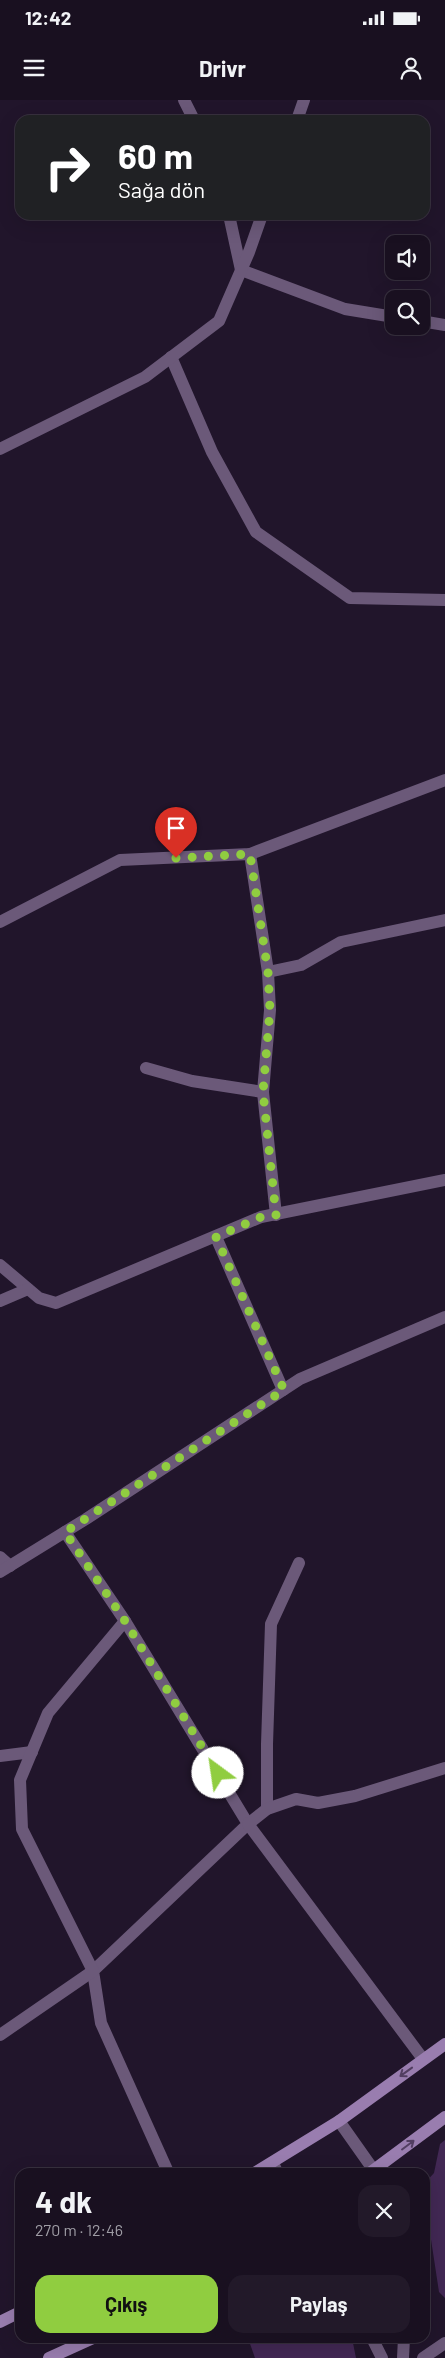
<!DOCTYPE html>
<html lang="tr">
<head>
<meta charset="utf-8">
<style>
  body { margin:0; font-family:Barlow,sans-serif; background:#221929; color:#f1f3f6; height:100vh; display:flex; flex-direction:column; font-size:19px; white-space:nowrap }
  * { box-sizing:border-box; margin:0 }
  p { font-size:16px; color:#9f9da5 }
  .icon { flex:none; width:28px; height:28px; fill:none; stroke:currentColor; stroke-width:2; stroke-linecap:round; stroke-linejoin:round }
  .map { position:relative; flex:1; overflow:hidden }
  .sheet { position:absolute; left:15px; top:2068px; width:415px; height:175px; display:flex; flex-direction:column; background:#191020; border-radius:15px; box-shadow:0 5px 20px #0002,0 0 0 1px #37303e }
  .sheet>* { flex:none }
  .hud { position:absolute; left:15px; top:15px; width:415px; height:105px; border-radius:15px; box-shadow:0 5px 20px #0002,0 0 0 1px #37303e; background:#202124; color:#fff; overflow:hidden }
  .controls { position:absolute; left:385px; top:135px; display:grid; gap:10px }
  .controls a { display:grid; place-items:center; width:45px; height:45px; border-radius:10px; background:#191020; box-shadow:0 5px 20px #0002,0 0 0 1px #37303e; font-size:25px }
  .pin { position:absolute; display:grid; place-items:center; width:42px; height:42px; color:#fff; margin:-51px -21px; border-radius:50% 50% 50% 0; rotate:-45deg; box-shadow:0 0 5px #0007 }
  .pin .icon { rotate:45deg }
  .me { position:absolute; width:55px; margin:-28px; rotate:329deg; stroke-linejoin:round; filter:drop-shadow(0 0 4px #0008) }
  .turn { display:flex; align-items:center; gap:18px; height:105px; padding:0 20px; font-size:22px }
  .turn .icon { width:65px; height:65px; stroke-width:2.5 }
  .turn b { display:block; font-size:35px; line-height:42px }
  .round { display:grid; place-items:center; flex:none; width:52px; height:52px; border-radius:15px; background:#221929 }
  .overview { display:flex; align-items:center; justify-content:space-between; height:85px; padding:0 20px }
  h1 { font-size:30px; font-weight:700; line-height:38px }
  .button { display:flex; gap:10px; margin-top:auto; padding:10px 20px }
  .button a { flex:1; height:58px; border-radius:15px; background:#90cd40; color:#111; font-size:20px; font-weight:700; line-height:58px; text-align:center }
  .button a+a { background:#221929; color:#f1f3f6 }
  .status { display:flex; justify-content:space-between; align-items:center; height:35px; padding:0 25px; background:#191020; direction:ltr }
  .status svg { height:14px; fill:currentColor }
  header { display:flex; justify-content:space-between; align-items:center; height:65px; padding:0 20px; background:#191020; font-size:22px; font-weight:700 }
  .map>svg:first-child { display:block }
</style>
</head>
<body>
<div class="status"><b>12:42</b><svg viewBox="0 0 49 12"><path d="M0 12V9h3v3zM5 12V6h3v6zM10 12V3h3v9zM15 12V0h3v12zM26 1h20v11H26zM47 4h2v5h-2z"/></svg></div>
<header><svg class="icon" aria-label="menu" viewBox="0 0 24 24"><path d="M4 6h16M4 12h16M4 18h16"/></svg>Drivr<svg class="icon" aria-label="person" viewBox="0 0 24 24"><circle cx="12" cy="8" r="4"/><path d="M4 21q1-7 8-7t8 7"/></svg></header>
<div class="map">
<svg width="445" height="2258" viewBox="0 0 445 2258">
  <rect width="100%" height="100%" fill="#21152b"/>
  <g fill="#422854">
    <path d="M 445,2040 L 445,2198 L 439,2192 L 425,2100 L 425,2083 L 434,2073 L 440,2044 Z"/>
    <path d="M 248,2238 L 352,2238 L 356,2258 L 255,2258 Z"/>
  </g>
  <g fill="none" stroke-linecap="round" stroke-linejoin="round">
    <path stroke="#6b5979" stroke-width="12" d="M 216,1137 L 283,1290"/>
    <g stroke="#6b5979" stroke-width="12">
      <path d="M 184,0 L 194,20"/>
      <path d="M 297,20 L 304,0"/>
      <path d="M 229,115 L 241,170 L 345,209 L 394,217"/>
      <path d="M 421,221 L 445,225"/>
      <path d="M 171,257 L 212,352 L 256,432 L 350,498 L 445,500"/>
      <path d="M 0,349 L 145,277 L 219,221 L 249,152 L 262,115"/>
      <path d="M 250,754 L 268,872 L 270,910 L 263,992 L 276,1115"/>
      <path d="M 0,822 L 120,760 L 250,754 L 445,680"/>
      <path d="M 268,872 L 301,865 L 341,842 L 445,820"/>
      <path d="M 146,968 L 192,981 L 263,992"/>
      <path d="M 0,1165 L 39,1198 L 56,1203 L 261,1117 L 445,1080"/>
      <path d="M 0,1201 L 28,1189"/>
      <path d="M 65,1432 L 125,1521 L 248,1724 L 93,1871 L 101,1923 L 168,2072"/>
      <path d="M 0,1457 L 10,1466"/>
      <path d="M 0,1472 L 86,1419 L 300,1279 L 445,1217"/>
      <path d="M 0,1656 L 32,1652"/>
      <path d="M 267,1709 L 267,1644 L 271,1524 L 299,1463"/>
      <path d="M 0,1935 L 93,1871 L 22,1729 L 20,1680 L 48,1613 L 125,1521"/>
      <path d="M 423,1959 L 248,1724 L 267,1709 L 296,1699 L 318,1703 L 355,1696 L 445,1668"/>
      <path d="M 423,2258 L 445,2243"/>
    </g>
    <g stroke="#6b5979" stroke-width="12">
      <path d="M 339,2021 L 375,2072"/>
      <path d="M 273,2063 L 277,2072"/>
      <path d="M 372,2238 L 382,2258"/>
      <path d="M 403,2258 L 404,2238"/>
    </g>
    <g stroke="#997daf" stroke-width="12">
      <path d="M 256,2072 L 339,2021 L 445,1944"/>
      <path d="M 371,2072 L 445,2017"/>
      <path d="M 0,2222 L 20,2212"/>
      <path d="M 49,2258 L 93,2238"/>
    </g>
  </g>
  <defs><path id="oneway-shaft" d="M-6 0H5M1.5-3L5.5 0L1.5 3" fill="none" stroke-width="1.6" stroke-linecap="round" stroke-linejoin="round" transform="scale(1.25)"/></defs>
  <g stroke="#523e61">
    <use href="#oneway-shaft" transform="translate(406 1972) rotate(144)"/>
    <use href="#oneway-shaft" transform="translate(408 2045) rotate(-37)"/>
  </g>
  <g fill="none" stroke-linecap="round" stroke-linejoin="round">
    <path stroke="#90cd40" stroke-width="9" stroke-dasharray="0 16.2" d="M 176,758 L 250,754 L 268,872 L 270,910 L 263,992 L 276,1115 L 261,1117 L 216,1137 L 284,1290 L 65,1432 L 125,1521 L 218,1673"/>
  </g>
</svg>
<div class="controls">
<a><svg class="icon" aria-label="sound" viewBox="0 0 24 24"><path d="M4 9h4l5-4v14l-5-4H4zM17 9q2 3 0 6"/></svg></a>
<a><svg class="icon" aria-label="search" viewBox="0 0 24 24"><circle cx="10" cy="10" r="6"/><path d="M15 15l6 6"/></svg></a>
</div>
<div class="pin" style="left:176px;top:758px;background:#d93025"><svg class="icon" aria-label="arrive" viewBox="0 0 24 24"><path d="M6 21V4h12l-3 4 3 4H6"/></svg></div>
<svg class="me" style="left:218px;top:1673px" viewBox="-20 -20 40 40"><circle r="19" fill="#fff"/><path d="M0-13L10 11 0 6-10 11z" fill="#90cd40"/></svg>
<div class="hud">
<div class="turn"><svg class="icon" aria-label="right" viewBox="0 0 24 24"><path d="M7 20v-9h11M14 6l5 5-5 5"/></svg><div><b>60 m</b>Sağa dön</div></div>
</div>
<section class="sheet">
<div class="overview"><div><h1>4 dk</h1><p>270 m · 12:46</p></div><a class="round"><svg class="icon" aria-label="close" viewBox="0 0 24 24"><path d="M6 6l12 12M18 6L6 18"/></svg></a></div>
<div class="button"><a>Çıkış</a><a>Paylaş</a></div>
</section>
</div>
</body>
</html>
